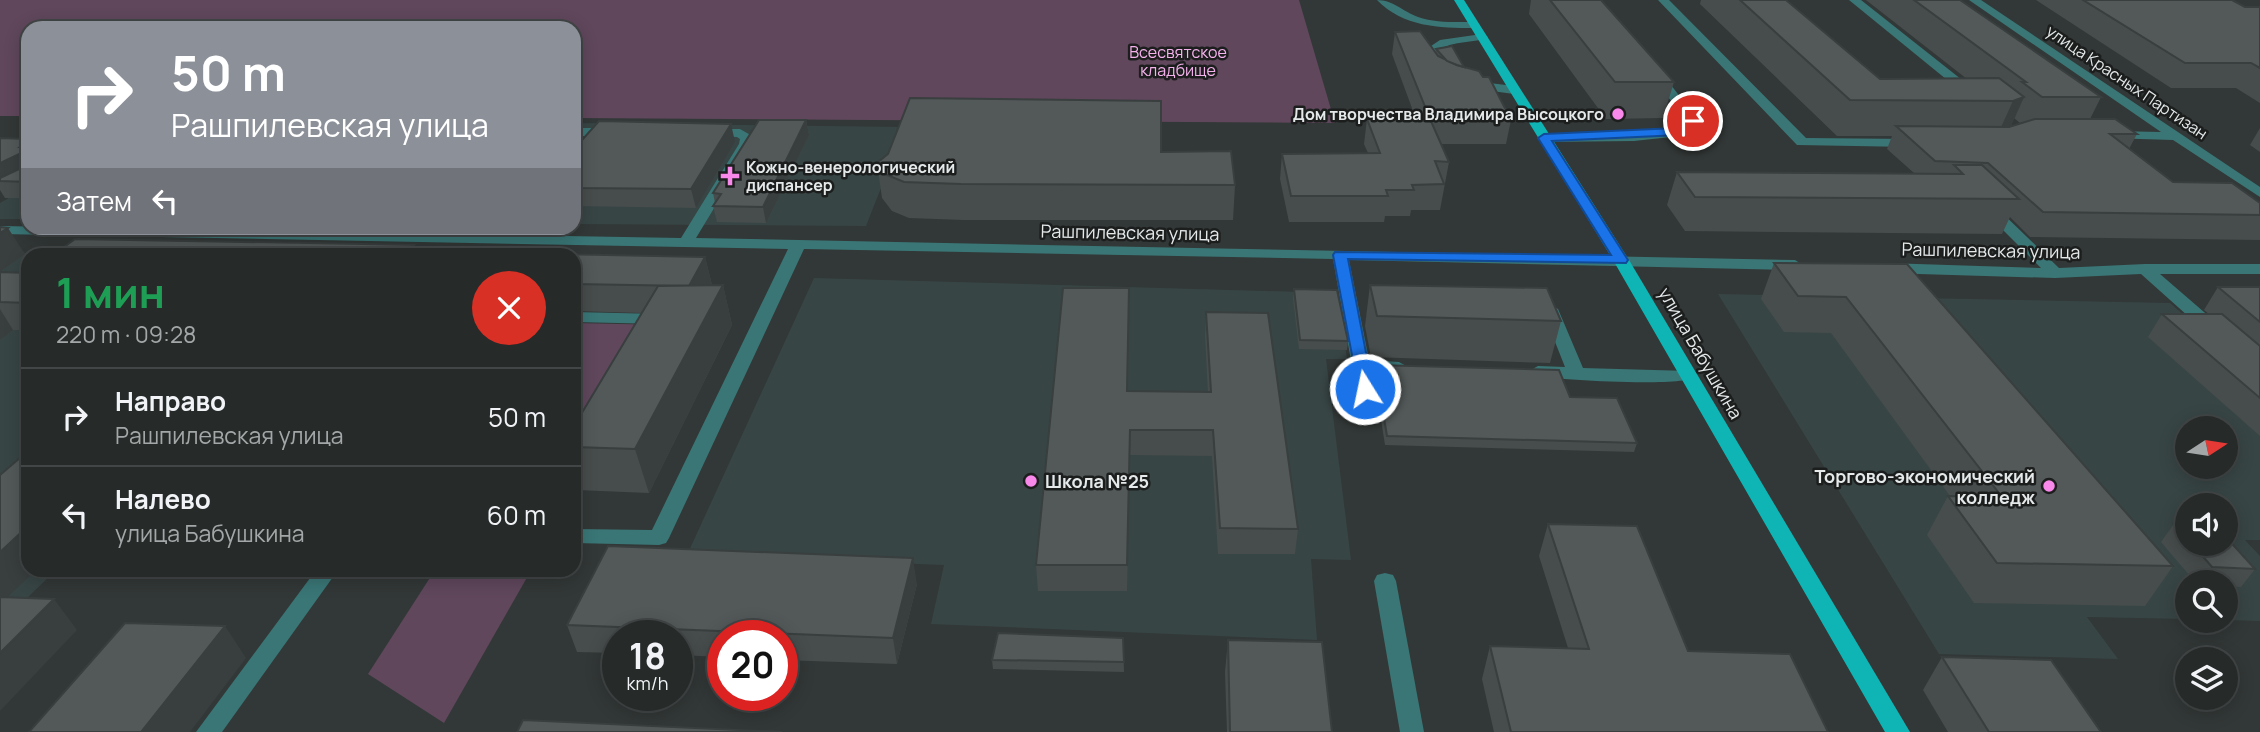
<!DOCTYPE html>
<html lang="ru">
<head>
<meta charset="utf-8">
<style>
  body { margin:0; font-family:Manrope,sans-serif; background:#323635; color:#f1f3f6; height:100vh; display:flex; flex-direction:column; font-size:26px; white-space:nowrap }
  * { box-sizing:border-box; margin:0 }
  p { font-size:23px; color:#a4a7a8 }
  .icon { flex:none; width:38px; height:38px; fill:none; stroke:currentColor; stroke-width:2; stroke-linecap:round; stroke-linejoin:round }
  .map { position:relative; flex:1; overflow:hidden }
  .details { position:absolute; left:21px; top:248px; width:560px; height:329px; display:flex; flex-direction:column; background:#262a29; border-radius:21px; box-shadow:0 4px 18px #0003,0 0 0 2px #424646 }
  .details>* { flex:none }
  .hud { position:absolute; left:21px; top:21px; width:560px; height:214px; border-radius:21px; box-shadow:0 4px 18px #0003,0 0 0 2px #424646; background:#8c9099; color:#fff; overflow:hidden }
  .needle { width:46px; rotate:78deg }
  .controls { position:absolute; left:2175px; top:416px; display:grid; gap:14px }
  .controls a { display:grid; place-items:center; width:63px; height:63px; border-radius:50%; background:#262a29; box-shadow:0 4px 18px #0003,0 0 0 2px #424646; font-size:35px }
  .speed { position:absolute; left:602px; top:620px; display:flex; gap:14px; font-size:35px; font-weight:700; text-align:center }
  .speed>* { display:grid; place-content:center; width:91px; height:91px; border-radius:50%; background:#262a29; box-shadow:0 4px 18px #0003,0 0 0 2px #424646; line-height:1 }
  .speed small { font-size:18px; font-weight:400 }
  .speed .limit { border:10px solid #d22; background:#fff; color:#111 }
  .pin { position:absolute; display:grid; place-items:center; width:60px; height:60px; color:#fff; margin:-30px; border:4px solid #fff; border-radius:50%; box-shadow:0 2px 7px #0007 }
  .me { position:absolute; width:77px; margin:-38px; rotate:350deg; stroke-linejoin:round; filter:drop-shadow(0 0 5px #0008) }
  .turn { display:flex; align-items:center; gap:24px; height:147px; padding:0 35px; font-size:32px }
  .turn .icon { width:91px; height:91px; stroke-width:2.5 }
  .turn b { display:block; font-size:49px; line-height:60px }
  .then { display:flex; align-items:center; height:66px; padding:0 35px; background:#0003; gap:14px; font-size:26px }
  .round { display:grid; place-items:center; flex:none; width:74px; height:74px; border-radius:37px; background:#323635 }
  .summary { display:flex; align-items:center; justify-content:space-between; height:119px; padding:0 35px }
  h1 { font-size:42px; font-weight:700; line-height:52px; color:#1e9e55 }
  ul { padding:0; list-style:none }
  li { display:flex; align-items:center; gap:21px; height:98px; padding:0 35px; border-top:2px solid #424646 }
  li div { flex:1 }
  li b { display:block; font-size:26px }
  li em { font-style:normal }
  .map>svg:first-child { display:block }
</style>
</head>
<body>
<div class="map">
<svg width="2260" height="732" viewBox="0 0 2260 732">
  <rect width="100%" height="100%" fill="#323837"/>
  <g fill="#384545" fill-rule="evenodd">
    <path d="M 574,123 L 905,127 L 866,226 L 574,224 Z"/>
    <path d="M 28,187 L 28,219 L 0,219 L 0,203 Z"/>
    <path d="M 0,253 L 136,255 L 28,256 L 28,570 L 55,571 L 0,624 Z"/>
    <path d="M 814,278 L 1337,293 L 1347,359 L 1326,359 L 1351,560 L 1311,559 L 1317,640 L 931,624 L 944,565 L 687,555 Z"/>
    <path d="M 1718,294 L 2170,303 L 2245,369 L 2260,369 L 2260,540 L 2245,540 L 2260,556 L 2260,621 L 2226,620 L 2226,583 L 2188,583 L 2187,619 L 2087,617 L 2118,659 L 1939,654 ZM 2188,429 L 2226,429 L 2226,467 L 2188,467 ZM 2188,506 L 2226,506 L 2226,544 L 2188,544 Z"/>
  </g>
  <g fill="#60475c">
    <path d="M 0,0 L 1299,0 L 1335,123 L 574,118 L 574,28 L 28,28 L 28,116 L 0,116 Z"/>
    <path d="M 574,323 L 666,325 L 574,483 Z"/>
    <path d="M 433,573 L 529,574 L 444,723 L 368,674 Z"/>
  </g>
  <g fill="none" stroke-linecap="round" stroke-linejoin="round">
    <g fill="#3a7676" fill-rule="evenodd">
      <path d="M 1377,0 C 1393,0 1402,11 1418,17 C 1435,23 1455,22 1474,22 L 1480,25 L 1474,28 C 1439,28 1403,27 1377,0 Z"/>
      <path d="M 1658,0 L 1669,0 L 1806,138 L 1911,139 L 1918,143 L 1911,147 L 1797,145 Z"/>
      <path d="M 1849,0 L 1861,0 L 1976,91 L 1976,97 L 1968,97 Z"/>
      <path d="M 1969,0 L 1981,0 L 2260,187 L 2260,197 L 2173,140 L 2108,138 L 2108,132 L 2113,131 L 2161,132 Z"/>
      <path d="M 1482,34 L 1488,37 L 1486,39 C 1466,43 1448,41 1431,55 L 1436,65 L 1434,68 L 1426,68 L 1419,54 L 1440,40 Z"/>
      <path d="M 1656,70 L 1660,71 L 1699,121 L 1680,136 L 1634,141 L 1544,142 L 1537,138 L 1544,134 C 1577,134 1663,140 1686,120 L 1650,74 Z"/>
      <path d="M 1473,81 L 1514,86 L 1520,90 L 1514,94 L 1469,88 L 1467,85 Z"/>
      <path d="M 574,128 L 612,128 L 619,132 L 612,136 L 574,136 Z"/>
      <path d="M 710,129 L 740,129 L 754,137 L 753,144 L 696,238 L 1795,260 L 1803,265 L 1795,270 L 1349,260 L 1369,360 L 1399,362 L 1408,367 L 1399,372 L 1371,371 L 1374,389 L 1365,395 L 1346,392 L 1343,388 L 1346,384 L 1355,383 L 1333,259 L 804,249 L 669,538 L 666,543 L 659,545 L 574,543 L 574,529 L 652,530 L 788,249 L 0,234 L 0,226 L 681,238 L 739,144 L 740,139 L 737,137 L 705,136 L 705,130 Z"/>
      <path d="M 1990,205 L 1995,206 L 2059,268 L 2145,264 L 2260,264 L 2260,274 L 2160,274 L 2219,325 L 2221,329 L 2219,333 L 2207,333 L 2141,274 L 2055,278 L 1886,273 L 1878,268 L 1886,263 L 2041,268 L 1985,212 L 1983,209 L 1985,206 Z"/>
      <path d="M 1550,304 L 1558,309 L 1583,368 L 1689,371 L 1698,376 C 1688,388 1552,380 1532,375 L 1529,371 L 1538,366 L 1565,367 L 1542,309 Z"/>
      <path d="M 574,312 L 661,314 L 669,319 L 661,324 L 574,322 Z"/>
      <path d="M 316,570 L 338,570 L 222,732 L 196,732 Z"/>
      <path d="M 1385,573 L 1393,575 L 1396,581 L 1424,732 L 1400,732 L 1374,581 L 1377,575 Z"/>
    </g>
    <path fill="#0eb5b4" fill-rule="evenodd" d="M 1454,0 L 1464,0 L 1629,260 L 1910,732 L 1885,732 L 1613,260 Z"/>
  </g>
  <g fill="#474d4c" fill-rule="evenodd">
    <path d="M 1531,0 L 1601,0 L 1674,82 L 1663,118 L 1606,119 L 1529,14 Z"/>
    <path d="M 1701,0 L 1786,0 L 1880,79 L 1967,79 L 1866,0 L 1960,0 L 2101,97 L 2090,119 L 2137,134 L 2129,149 L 2173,182 L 2260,203 L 2260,240 L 2030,237 L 2010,217 L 2002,234 L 1685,231 L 1667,205 L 1677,172 L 1914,173 L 1887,149 L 1892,136 L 1837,136 L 1700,4 ZM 2014,118 L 2020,123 L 2011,126 Z"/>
    <path d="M 2036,0 L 2232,0 L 2245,7 L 2260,7 L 2260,103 L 2236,88 L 2171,88 Z"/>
    <path d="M 1395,32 L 1435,52 L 1436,49 L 1464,67 L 1511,120 L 1506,144 L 1441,144 L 1449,162 L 1440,210 L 1411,210 L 1410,216 L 1385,216 L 1384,222 L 1289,222 L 1280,179 L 1282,154 L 1368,153 L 1364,144 L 1367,119 L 1416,119 L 1392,54 Z"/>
    <path d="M 806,120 L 809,135 L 766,223 L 717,222 L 713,206 L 715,203 L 713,193 Z"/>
    <path d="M 2260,128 L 2260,152 L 2250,145 Z"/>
    <path d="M 0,138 L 28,139 L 28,198 L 5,198 L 0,190 Z"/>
    <path d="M 735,142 L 696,208 L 574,206 L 574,148 Z"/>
    <path d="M 1161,152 L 1235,185 L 1233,220 L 964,220 L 909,218 L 892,211 L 882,198 L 877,163 Z"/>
    <path d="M 0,227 L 25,254 L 0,272 L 28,273 L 28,330 L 13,330 L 0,340 Z"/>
    <path d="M 75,239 L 364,244 L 414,245 L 417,252 L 705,257 L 712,285 L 723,285 L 732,325 L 649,493 L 577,490 L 574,481 L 574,426 L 642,313 L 574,311 L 574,256 L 52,256 Z"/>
    <path d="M 1774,263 L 1907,264 L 2173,566 L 2145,606 L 1974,603 L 1927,535 L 1948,496 L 1950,496 L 1831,333 L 1784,332 L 1761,299 Z"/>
    <path d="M 1370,285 L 1561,321 L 1550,363 L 1371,357 L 1365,326 Z"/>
    <path d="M 2218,287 L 2260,287 L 2260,436 L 2148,337 L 2162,314 L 2209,314 L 2204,310 Z"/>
    <path d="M 1294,289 L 1348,341 L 1347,350 L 1299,349 L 1293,298 Z"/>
    <path d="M 1129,312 L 1128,391 L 1208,392 L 1205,336 L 1206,312 L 1298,529 L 1295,554 L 1218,554 L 1212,456 L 1130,455 L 1127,591 L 1038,591 L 1036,565 Z"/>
    <path d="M 1375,365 L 1570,397 L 1637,443 L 1634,452 L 1385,445 L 1374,374 Z"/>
    <path d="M 1548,524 L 1688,651 L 1828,732 L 1494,732 L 1482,679 L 1490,646 L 1568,648 L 1539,556 Z"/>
    <path d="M 2174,524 L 2188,524 L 2188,544 L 2226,544 L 2255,569 L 2241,587 L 2226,586 L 2226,583 L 2196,583 L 2161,542 Z"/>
    <path d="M 917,584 L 897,664 L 782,660 L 782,635 L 723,635 L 723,657 L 677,655 L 677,635 L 618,635 L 618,653 L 577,652 L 567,625 Z"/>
    <path d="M 1123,638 L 1124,672 L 993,669 L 992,660 Z"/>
    <path d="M 1228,640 L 1332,732 L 1227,732 L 1225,672 Z"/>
    <path d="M 1942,657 L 2101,732 L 1948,732 L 1923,690 Z"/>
  </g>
  <g fill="#393e3e">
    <path d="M 2024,97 L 2008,133 L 1997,136 L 2013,101 Z"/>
    <path d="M 806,120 L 809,135 L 766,223 L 763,207 Z"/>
    <path d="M 731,124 L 735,142 L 696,208 L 691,189 Z"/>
    <path d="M 19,154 L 28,169 L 0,181 L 0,163 Z"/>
    <path d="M 8,228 L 25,254 L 0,272 L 0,233 Z"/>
    <path d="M 414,245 L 418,256 L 408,251 Z"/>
    <path d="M 705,257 L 712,285 L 689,286 Z"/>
    <path d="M 723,285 L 732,325 L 649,493 L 635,449 Z"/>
    <path d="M 0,309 L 13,330 L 0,340 Z"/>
    <path d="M 28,526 L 28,570 L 36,570 L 0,604 L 0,552 Z"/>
    <path d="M 913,558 L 917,584 L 897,664 L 893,638 Z"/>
    <path d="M 54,599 L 77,630 L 0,711 L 0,653 Z"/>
    <path d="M 225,626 L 246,658 L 190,732 L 141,732 Z"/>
  </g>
  <g fill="#525958" stroke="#393e3e" stroke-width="2">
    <path d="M 1550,0 L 1601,0 L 1674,82 L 1615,82 Z"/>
    <path d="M 1740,0 L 1786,0 L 1880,79 L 1999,78 L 2024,97 L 2013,101 L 1850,100 Z"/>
    <path d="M 1914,0 L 1960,0 L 2101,97 L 2042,97 L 2022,82 L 2026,82 Z"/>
    <path d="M 2083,0 L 2232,0 L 2245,7 L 2260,7 L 2260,68 L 2251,63 L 2185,63 Z"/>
    <path d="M 1420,31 L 1438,56 L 1457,65 L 1479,71 L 1483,77 L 1489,77 L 1511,120 L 1430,119 L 1449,162 L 1435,161 L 1444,184 L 1412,185 L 1414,190 L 1386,190 L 1388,196 L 1291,196 L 1282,154 L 1380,153 L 1367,119 L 1430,119 L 1395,32 Z"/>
    <path d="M 1452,46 L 1464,67 L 1457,65 L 1447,61 L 1436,49 Z"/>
    <path d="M 910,98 L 1161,101 L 1161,152 L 1231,151 L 1235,185 L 961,184 L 904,182 L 887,175 L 877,163 L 888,154 Z"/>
    <path d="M 2035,119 L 2115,119 L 2137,134 L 2110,134 L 2173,182 L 2232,183 L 2260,203 L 2260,215 L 2043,212 L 1988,163 L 1935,161 L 1896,126 L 2009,127 Z"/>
    <path d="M 759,120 L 806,120 L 763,207 L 713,206 L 721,194 L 713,193 Z"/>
    <path d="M 599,121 L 731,124 L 691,189 L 574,188 L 574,148 L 575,148 Z"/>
    <path d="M 0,138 L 28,139 L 28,141 L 20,147 L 28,147 L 28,182 L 0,181 L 0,178 L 19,169 L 19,154 L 0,163 Z"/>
    <path d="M 1954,165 L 1982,165 L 2019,199 L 1695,197 L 1677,172 L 1963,174 Z"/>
    <path d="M 0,227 L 8,228 L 0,233 Z"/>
    <path d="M 75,239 L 364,244 L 414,245 L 408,251 L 705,257 L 689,286 L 574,284 L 574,256 L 52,256 Z"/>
    <path d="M 1774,263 L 1907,264 L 2173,566 L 1997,563 L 1948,496 L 2002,497 L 1846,297 L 1798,296 Z"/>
    <path d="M 0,272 L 28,273 L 28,303 L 0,302 Z"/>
    <path d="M 723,285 L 635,449 L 574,447 L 574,426 L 658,286 Z"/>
    <path d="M 1370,285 L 1547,288 L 1561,321 L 1377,316 Z"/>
    <path d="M 2218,287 L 2260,287 L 2260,322 Z"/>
    <path d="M 1063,288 L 1129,288 L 1127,391 L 1211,392 L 1206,312 L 1268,313 L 1298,529 L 1220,528 L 1213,430 L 1130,430 L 1127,565 L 1036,565 Z"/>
    <path d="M 1294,289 L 1337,290 L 1348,341 L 1300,340 Z"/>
    <path d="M 2162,314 L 2222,314 L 2260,346 L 2260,398 Z"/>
    <path d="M 1375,365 L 1559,370 L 1570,397 L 1617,398 L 1637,443 L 1387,436 Z"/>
    <path d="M 28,451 L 28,526 L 0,552 L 0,475 Z"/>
    <path d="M 1548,524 L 1637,526 L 1688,651 L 1790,654 L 1828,732 L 1511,732 L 1490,646 L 1589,649 Z"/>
    <path d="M 2174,524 L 2188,524 L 2188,539 Z"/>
    <path d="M 2226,537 L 2255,569 L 2212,567 L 2192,544 L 2226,544 Z"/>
    <path d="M 608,546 L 913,558 L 893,638 L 567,625 Z"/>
    <path d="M 0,597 L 54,599 L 0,653 Z"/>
    <path d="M 125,623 L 225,626 L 141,732 L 29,732 Z"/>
    <path d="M 998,633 L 1123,638 L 1124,662 L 992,660 Z"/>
    <path d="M 1228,640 L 1322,642 L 1332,732 L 1230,732 Z"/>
    <path d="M 1942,657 L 2051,660 L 2101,732 L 1989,732 Z"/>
    <path d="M 523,720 L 782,732 L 517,732 Z"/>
  </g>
  <path fill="#1a73e8" stroke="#114b97" stroke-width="2" d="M 1689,118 L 1699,121 L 1680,135 L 1552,141 L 1628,260 L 1626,263 L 1348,259 L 1373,389 L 1365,394 L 1359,392 L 1333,255 L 1335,252 L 1611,255 L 1538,138 L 1544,134 L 1676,128 Z"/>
  <g fill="#f888ea" stroke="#1c1e1e" stroke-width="2.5">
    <circle cx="1618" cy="114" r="7"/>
    <path d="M726.5 165.5h7v7h7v7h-7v7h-7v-7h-7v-7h7z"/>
    <circle cx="1031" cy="481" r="7"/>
    <circle cx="2049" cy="486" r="7"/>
  </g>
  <g text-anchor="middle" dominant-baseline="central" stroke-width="5" stroke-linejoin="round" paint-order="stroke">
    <g font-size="16" fill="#f5b1eb" stroke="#1c1e1e">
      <text x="1178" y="52">Всесвятское<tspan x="1178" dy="18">кладбище</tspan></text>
    </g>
    <g font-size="16" fill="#e5e9e9" stroke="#1c1e1e">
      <text transform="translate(2127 82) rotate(34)">улица Красных Партизан</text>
    </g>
    <g font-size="16" font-weight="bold" fill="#e5e9e9" stroke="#1c1e1e" text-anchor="end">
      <text x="1604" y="114">Дом творчества Владимира Высоцкого</text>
      <text x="746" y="167" text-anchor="start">Кожно-венерологический<tspan x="746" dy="18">диспансер</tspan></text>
    </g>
    <g font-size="18" fill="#e5e9e9" stroke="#1c1e1e">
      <text transform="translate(1130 232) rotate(1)">Рашпилевская улица</text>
      <text transform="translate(1991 250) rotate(1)">Рашпилевская улица</text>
      <text transform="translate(1701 353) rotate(60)">улица Бабушкина</text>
    </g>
    <g font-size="18" font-weight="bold" fill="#e5e9e9" stroke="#1c1e1e" text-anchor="end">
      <text x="2035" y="476">Торгово-экономический<tspan x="2035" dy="21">колледж</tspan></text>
      <text x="1045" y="481" text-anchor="start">Школа №25</text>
    </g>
  </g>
</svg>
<div class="controls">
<a><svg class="needle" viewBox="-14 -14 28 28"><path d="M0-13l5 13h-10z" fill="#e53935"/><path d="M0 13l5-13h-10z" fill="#a4a7a8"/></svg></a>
<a><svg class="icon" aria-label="sound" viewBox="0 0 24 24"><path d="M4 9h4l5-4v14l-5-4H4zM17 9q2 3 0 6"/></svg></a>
<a><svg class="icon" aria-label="search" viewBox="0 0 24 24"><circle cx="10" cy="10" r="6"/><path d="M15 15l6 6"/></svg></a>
<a><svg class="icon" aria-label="layers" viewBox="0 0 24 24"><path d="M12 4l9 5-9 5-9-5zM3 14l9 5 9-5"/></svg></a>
</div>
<div class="speed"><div>18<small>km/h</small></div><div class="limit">20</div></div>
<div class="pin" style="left:1693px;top:121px;background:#d93025"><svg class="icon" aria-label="arrive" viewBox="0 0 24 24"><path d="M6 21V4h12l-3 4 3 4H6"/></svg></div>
<svg class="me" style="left:1365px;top:389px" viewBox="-20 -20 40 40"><circle r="17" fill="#1a73e8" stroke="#fff" stroke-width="3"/><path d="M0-11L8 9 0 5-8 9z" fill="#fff"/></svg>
<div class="hud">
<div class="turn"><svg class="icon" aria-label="right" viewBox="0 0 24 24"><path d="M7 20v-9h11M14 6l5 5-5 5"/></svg><div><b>50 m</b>Рашпилевская улица</div></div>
<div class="then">Затем<svg class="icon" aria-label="left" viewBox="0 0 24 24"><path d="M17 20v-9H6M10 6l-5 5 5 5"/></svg></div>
</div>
<section class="details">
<div class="summary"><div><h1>1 мин</h1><p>220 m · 09:28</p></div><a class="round" style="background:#d93025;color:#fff"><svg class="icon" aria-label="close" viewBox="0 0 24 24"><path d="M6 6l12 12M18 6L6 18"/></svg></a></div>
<ul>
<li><svg class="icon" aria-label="right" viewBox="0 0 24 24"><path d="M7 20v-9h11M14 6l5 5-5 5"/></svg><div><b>Направо</b><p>Рашпилевская улица</p></div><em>50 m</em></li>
<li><svg class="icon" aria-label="left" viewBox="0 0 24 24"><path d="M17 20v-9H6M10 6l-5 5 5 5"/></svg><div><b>Налево</b><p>улица Бабушкина</p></div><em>60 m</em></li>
</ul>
</section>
</div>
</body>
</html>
